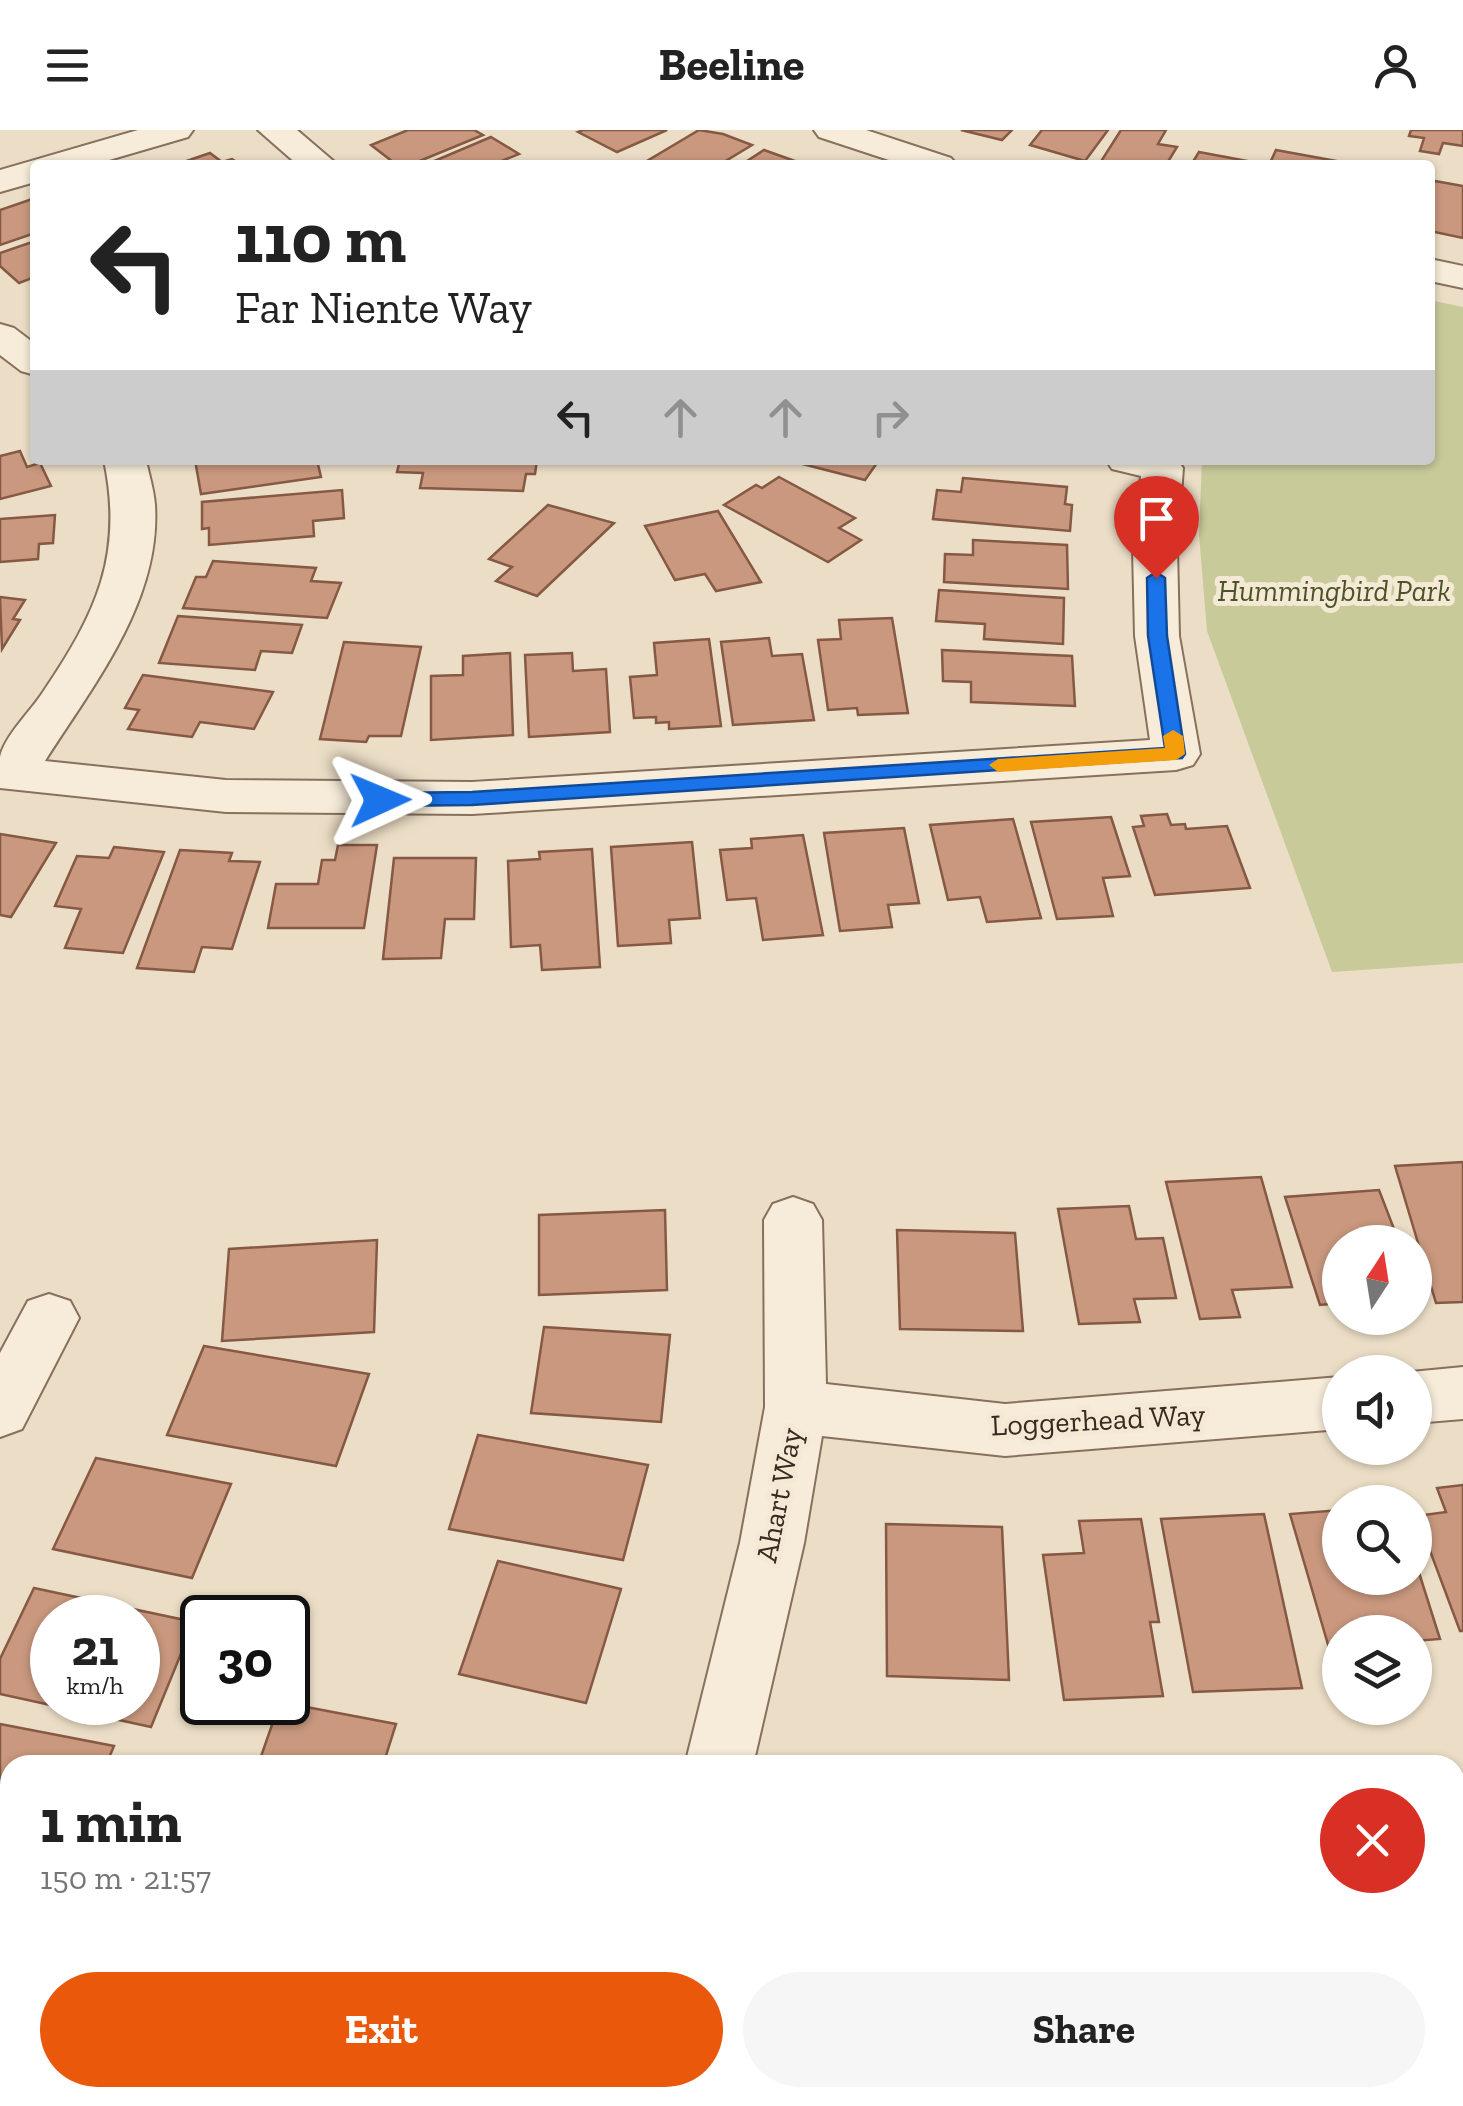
<!DOCTYPE html>
<html lang="en">
<head>
<meta charset="utf-8">
<style>
  body { margin:0; font-family:"Zilla Slab",serif; background:#f6f6f6; color:#222; height:100vh; display:flex; flex-direction:column; font-size:38px; white-space:nowrap }
  * { box-sizing:border-box; margin:0 }
  p { font-size:32px; color:#767676 }
  .icon { flex:none; width:55px; height:55px; fill:none; stroke:currentColor; stroke-width:2; stroke-linecap:round; stroke-linejoin:round }
  .map { position:relative; flex:1; overflow:hidden }
  .side { position:absolute; left:0px; top:1625px; width:1465px; height:352px; display:flex; flex-direction:column; background:#fff; border-radius:30px 30px 0 0; box-shadow:0 2px 8px #0004 }
  .side>* { flex:none }
  .hud { position:absolute; left:30px; top:30px; width:1405px; height:305px; border-radius:10px; box-shadow:0 2px 8px #0004; background:#fff; color:#222; overflow:hidden }
  .needle { width:65px; rotate:12deg }
  .buttons { position:absolute; left:1322px; top:1095px; display:grid; gap:20px }
  .buttons a { display:grid; place-items:center; width:110px; height:110px; border-radius:50%; background:#fff; box-shadow:0 2px 8px #0004; font-size:50px }
  .speed { position:absolute; left:30px; top:1465px; display:flex; gap:20px; font-size:50px; font-weight:700; text-align:center }
  .speed>* { display:grid; place-content:center; width:130px; height:130px; border-radius:50%; background:#fff; box-shadow:0 2px 8px #0004; line-height:1 }
  .speed small { font-size:25px; font-weight:400 }
  .speed .limit { border:5px solid #111; border-radius:15px; background:#fff; color:#111 }
  .pin { position:absolute; display:grid; place-items:center; width:85px; height:85px; color:#fff; margin:-102px -42px; border-radius:50% 50% 50% 0; rotate:-45deg; box-shadow:0 0 10px #0007 }
  .pin .icon { rotate:45deg }
  .me { position:absolute; width:110px; margin:-55px; rotate:89deg; stroke-linejoin:round; filter:drop-shadow(0 0 8px #0008) }
  .turn { display:flex; align-items:center; gap:35px; height:210px; padding:0 40px; font-size:45px }
  .turn .icon { width:130px; height:130px; stroke-width:2.5 }
  .turn b { display:block; font-size:70px; line-height:85px }
  .lanes { display:flex; align-items:center; height:95px; padding:0 40px; background:#0003; justify-content:center; gap:50px; direction:ltr }
  .lanes .off { opacity:.35 }
  .round { display:grid; place-items:center; flex:none; width:105px; height:105px; border-radius:52px; background:#f6f6f6 }
  .overview { display:flex; align-items:center; justify-content:space-between; height:170px; padding:0 40px }
  h1 { font-size:60px; font-weight:800; line-height:75px }
  .button { display:flex; gap:20px; margin-top:auto; padding:20px 40px }
  .button a { flex:1; height:115px; border-radius:60px; background:#ea580c; color:#fff; font-size:40px; font-weight:800; line-height:115px; text-align:center }
  .button a+a { background:#f6f6f6; color:#222 }
  header { display:flex; justify-content:space-between; align-items:center; height:130px; padding:0 40px; background:#fff; font-size:45px; font-weight:800 }
  .map>svg:first-child { display:block }
</style>
</head>
<body>
<header><svg class="icon" aria-label="menu" viewBox="0 0 24 24"><path d="M4 6h16M4 12h16M4 18h16"/></svg>Beeline<svg class="icon" aria-label="person" viewBox="0 0 24 24"><circle cx="12" cy="8" r="4"/><path d="M4 21q1-7 8-7t8 7"/></svg></header>
<div class="map">
<svg width="1463" height="1976" viewBox="0 0 1463 1976">
  <rect width="100%" height="100%" fill="#ecdec6"/>
  <path fill="#c8ca9a" d="M 1430,170 L 1463,177 L 1463,833 L 1332,842 L 1207,501 L 1199,405 L 1202,330 L 1430,330 Z"/>
  <g fill="#c9987e" stroke="#855943" stroke-width="2.5" fill-rule="evenodd">
    <path d="M 408,0 L 474,0 L 483,5 L 410,35 L 397,35 L 371,15 Z"/>
    <path d="M 583,0 L 667,0 L 617,22 L 578,2 Z"/>
    <path d="M 699,0 L 723,4 L 752,15 L 719,35 L 658,35 L 647,31 Z"/>
    <path d="M 961,0 L 1012,0 L 1002,10 Z"/>
    <path d="M 1042,0 L 1108,0 L 1085,31 L 1030,15 Z"/>
    <path d="M 1121,0 L 1166,0 L 1158,14 L 1177,17 L 1166,35 L 1100,33 Z"/>
    <path d="M 1411,0 L 1463,0 L 1463,16 L 1443,13 L 1439,24 L 1420,21 L 1424,8 L 1409,6 Z"/>
    <path d="M 491,7 L 519,24 L 492,35 L 425,35 Z"/>
    <path d="M 764,20 L 806,35 L 741,35 Z"/>
    <path d="M 1276,20 L 1336,31 L 1334,35 L 1269,35 Z"/>
    <path d="M 1199,22 L 1263,34 L 1191,35 Z"/>
    <path d="M 210,23 L 222,32 L 232,29 L 241,35 L 175,35 Z"/>
    <path d="M 1435,51 L 1463,56 L 1463,108 L 1430,101 L 1430,60 Z"/>
    <path d="M 35,68 L 35,103 L 0,115 L 0,80 Z"/>
    <path d="M 35,111 L 35,147 L 19,153 L 0,136 L 0,123 Z"/>
    <path d="M 20,321 L 27,337 L 40,333 L 51,356 L 0,369 L 0,326 Z"/>
    <path d="M 195,330 L 317,330 L 321,347 L 201,364 Z"/>
    <path d="M 400,330 L 537,330 L 535,344 L 526,344 L 523,361 L 420,358 L 423,343 L 397,342 Z"/>
    <path d="M 787,330 L 879,330 L 865,350 Z"/>
    <path d="M 779,347 L 855,388 L 839,398 L 861,410 L 828,432 L 724,375 L 756,355 L 762,358 Z"/>
    <path d="M 963,348 L 1067,357 L 1065,374 L 1072,375 L 1070,401 L 933,389 L 937,360 L 961,362 Z"/>
    <path d="M 342,360 L 344,388 L 313,391 L 314,406 L 209,415 L 209,398 L 202,399 L 202,372 Z"/>
    <path d="M 548,375 L 614,393 L 537,466 L 496,451 L 512,437 L 489,429 Z"/>
    <path d="M 718,381 L 761,452 L 716,461 L 705,444 L 675,450 L 645,396 Z"/>
    <path d="M 55,385 L 53,413 L 39,414 L 38,429 L 0,432 L 0,389 Z"/>
    <path d="M 973,410 L 1067,415 L 1068,459 L 944,452 L 945,424 L 973,425 Z"/>
    <path d="M 213,431 L 316,438 L 311,451 L 341,453 L 327,488 L 183,478 L 196,447 L 206,447 Z"/>
    <path d="M 939,460 L 1064,468 L 1063,514 L 984,509 L 985,494 L 936,491 Z"/>
    <path d="M 0,467 L 25,470 L 13,489 L 20,490 L 2,519 Z"/>
    <path d="M 178,486 L 302,495 L 292,523 L 261,521 L 255,540 L 159,533 Z"/>
    <path d="M 892,488 L 908,583 L 858,585 L 857,578 L 828,580 L 818,510 L 841,509 L 839,490 Z"/>
    <path d="M 769,508 L 772,526 L 802,524 L 814,590 L 733,595 L 721,512 Z"/>
    <path d="M 709,509 L 721,596 L 669,599 L 669,592 L 656,593 L 656,587 L 634,588 L 630,547 L 657,545 L 654,513 Z"/>
    <path d="M 344,512 L 421,517 L 401,606 L 369,606 L 366,612 L 320,609 Z"/>
    <path d="M 942,520 L 1072,526 L 1075,576 L 971,572 L 971,552 L 943,551 Z"/>
    <path d="M 510,523 L 513,605 L 431,610 L 431,546 L 463,545 L 463,526 Z"/>
    <path d="M 572,523 L 573,541 L 606,539 L 610,602 L 529,607 L 525,525 Z"/>
    <path d="M 143,545 L 273,562 L 254,599 L 200,592 L 192,607 L 128,599 L 139,580 L 125,578 Z"/>
    <path d="M 1167,684 L 1171,695 L 1185,694 L 1186,699 L 1227,696 L 1250,758 L 1155,765 L 1133,697 L 1144,696 L 1141,686 Z"/>
    <path d="M 1111,687 L 1130,746 L 1103,748 L 1113,786 L 1057,789 L 1031,692 Z"/>
    <path d="M 1013,689 L 1041,788 L 987,792 L 980,767 L 948,770 L 930,695 Z"/>
    <path d="M 904,698 L 919,773 L 888,775 L 892,797 L 840,801 L 824,703 Z"/>
    <path d="M 0,704 L 56,713 L 11,787 L 0,785 Z"/>
    <path d="M 803,705 L 823,805 L 763,810 L 756,768 L 727,770 L 720,720 L 752,718 L 751,709 Z"/>
    <path d="M 692,712 L 700,788 L 669,790 L 671,813 L 618,816 L 611,717 Z"/>
    <path d="M 338,715 L 377,715 L 364,798 L 268,798 L 276,754 L 318,754 L 322,730 L 335,730 Z"/>
    <path d="M 114,717 L 164,722 L 123,823 L 65,818 L 81,779 L 55,776 L 77,726 L 109,728 Z"/>
    <path d="M 592,719 L 600,837 L 542,840 L 540,815 L 511,817 L 508,731 L 540,729 L 539,722 Z"/>
    <path d="M 180,720 L 232,723 L 229,731 L 260,732 L 232,819 L 202,817 L 194,842 L 137,838 Z"/>
    <path d="M 394,728 L 476,728 L 474,789 L 445,789 L 441,828 L 383,829 Z"/>
    <path d="M 1463,1032 L 1463,1172 L 1436,1173 L 1395,1036 Z"/>
    <path d="M 1261,1047 L 1292,1157 L 1232,1160 L 1240,1187 L 1200,1189 L 1166,1052 Z"/>
    <path d="M 1379,1060 L 1399,1112 L 1340,1112 L 1340,1173 L 1320,1175 L 1285,1067 Z"/>
    <path d="M 1129,1076 L 1136,1109 L 1163,1108 L 1176,1168 L 1134,1169 L 1140,1192 L 1079,1194 L 1058,1079 Z"/>
    <path d="M 665,1080 L 667,1160 L 539,1165 L 539,1085 Z"/>
    <path d="M 897,1100 L 1015,1103 L 1023,1201 L 900,1199 Z"/>
    <path d="M 377,1110 L 374,1202 L 222,1211 L 229,1119 Z"/>
    <path d="M 544,1197 L 670,1205 L 661,1292 L 531,1283 Z"/>
    <path d="M 204,1216 L 369,1244 L 336,1336 L 167,1305 Z"/>
    <path d="M 478,1305 L 648,1335 L 623,1430 L 449,1399 Z"/>
    <path d="M 96,1328 L 231,1354 L 192,1448 L 53,1419 Z"/>
    <path d="M 1463,1355 L 1463,1501 L 1460,1501 L 1417,1386 L 1446,1382 L 1437,1358 Z"/>
    <path d="M 1340,1380 L 1340,1448 L 1415,1448 L 1415,1430 L 1440,1509 L 1415,1511 L 1415,1502 L 1340,1502 L 1340,1517 L 1329,1518 L 1290,1384 Z"/>
    <path d="M 1264,1384 L 1302,1558 L 1193,1562 L 1161,1389 Z"/>
    <path d="M 1141,1389 L 1159,1492 L 1150,1492 L 1163,1566 L 1064,1570 L 1043,1425 L 1084,1423 L 1079,1391 Z"/>
    <path d="M 886,1394 L 1002,1397 L 1009,1550 L 887,1546 Z"/>
    <path d="M 498,1431 L 621,1459 L 586,1573 L 459,1544 Z"/>
    <path d="M 34,1458 L 194,1492 L 151,1597 L 0,1564 L 0,1529 ZM 52,1488 L 138,1488 L 138,1572 L 52,1572 Z"/>
    <path d="M 280,1572 L 396,1594 L 383,1635 L 258,1635 Z"/>
    <path d="M 0,1594 L 114,1616 L 106,1635 L 10,1635 L 10,1731 L 0,1729 Z"/>
    <path d="M 1455,1676 L 1463,1702 L 1463,1865 L 1455,1865 Z"/>
  </g>
  <g fill="none" stroke-linecap="round" stroke-linejoin="round">
    <defs>
      <g id="minor">
        <path d="M 138,0 L 193,0 L 188,7 L 92,35 L 35,35 L 35,52 L 0,62 L 0,40 Z"/>
        <path d="M 258,0 L 297,0 L 338,35 L 298,35 Z"/>
        <path d="M 814,0 L 866,0 L 951,28 L 957,35 L 904,35 L 819,7 Z"/>
        <path d="M 1430,129 L 1463,136 L 1463,158 L 1430,151 Z"/>
        <path d="M 0,194 L 14,198 L 35,214 L 35,245 L 21,241 L 0,225 Z"/>
        <path d="M 104,330 L 146,330 C 149,345 154,360 155,375 C 161,471 94,554 45,631 L 226,650 L 472,652 L 1150,610 L 1135,506 L 1133,418 L 1141,346 L 1112,339 L 1106,330 L 1177,330 L 1183,338 L 1177,418 L 1179,506 L 1200,624 L 1193,635 L 1176,640 L 472,684 L 226,682 L 0,658 C 0,649 0,636 0,627 C 5,605 31,581 43,562 C 96,484 124,425 104,330 Z"/>
        <path d="M 793,1067 L 813,1074 L 822,1090 L 826,1254 L 1005,1274 L 1340,1247 L 1340,1299 L 1005,1326 L 822,1306 L 804,1413 L 753,1635 L 685,1635 L 740,1413 L 765,1277 L 764,1090 L 773,1074 Z"/>
        <path d="M 49,1164 L 70,1171 L 79,1188 L 22,1299 L 0,1307 L 0,1223 L 28,1171 Z"/>
        <path d="M 1463,1237 L 1463,1289 L 1415,1293 L 1415,1242 L 1411,1242 Z"/>
        <path d="M 0,1819 L 10,1821 L 10,1895 L 0,1893 Z"/>
        <path d="M 455,1968 L 564,1968 L 568,1976 L 459,1976 Z"/>
        <path d="M 600,1968 L 676,1968 L 674,1976 L 598,1976 Z"/>
      </g>
    </defs>
    <use href="#minor" stroke="#87705c" stroke-width="4"/>
    <use href="#minor" fill="#f7ecd9" fill-rule="evenodd"/>
  </g>
  <path fill="#1a73e8" stroke="#114b97" stroke-width="2.5" d="M 1156,442 L 1165,448 L 1167,506 L 1185,624 L 1182,628 L 472,675 L 380,676 L 370,670 L 380,663 L 472,662 L 1165,618 L 1148,506 L 1147,448 Z"/>
  <path fill="#f59e0b" d="M 1173,600 L 1183,606 L 1185,624 L 1176,630 L 998,642 L 989,635 L 998,629 L 1165,618 L 1163,606 Z"/>
  <g text-anchor="middle" dominant-baseline="central" stroke-width="10" stroke-linejoin="round" paint-order="stroke">
    <g font-size="30" font-style="italic" fill="#4b5327" stroke="#f4e9d5">
      <text x="1334" y="461">Hummingbird Park</text>
    </g>
    <g font-size="30" fill="#382a20" stroke="#f4e9d5">
      <text transform="translate(1098 1290) rotate(-3)">Loggerhead Way</text>
      <text transform="translate(779 1365) rotate(-79)">Ahart Way</text>
    </g>
  </g>
</svg>
<div class="buttons">
<a><svg class="needle" viewBox="-14 -14 28 28"><path d="M0-13l5 13h-10z" fill="#e53935"/><path d="M0 13l5-13h-10z" fill="#767676"/></svg></a>
<a><svg class="icon" aria-label="sound" viewBox="0 0 24 24"><path d="M4 9h4l5-4v14l-5-4H4zM17 9q2 3 0 6"/></svg></a>
<a><svg class="icon" aria-label="search" viewBox="0 0 24 24"><circle cx="10" cy="10" r="6"/><path d="M15 15l6 6"/></svg></a>
<a><svg class="icon" aria-label="layers" viewBox="0 0 24 24"><path d="M12 4l9 5-9 5-9-5zM3 14l9 5 9-5"/></svg></a>
</div>
<div class="speed"><div>21<small>km/h</small></div><div class="limit">30</div></div>
<div class="pin" style="left:1156px;top:448px;background:#d93025"><svg class="icon" aria-label="arrive" viewBox="0 0 24 24"><path d="M6 21V4h12l-3 4 3 4H6"/></svg></div>
<svg class="me" style="left:380px;top:670px" viewBox="-20 -20 40 40"><path d="M0-17L14 15 0 8-14 15z" fill="#1a73e8" stroke="#fff" stroke-width="4"/></svg>
<div class="hud">
<div class="turn"><svg class="icon" aria-label="left" viewBox="0 0 24 24"><path d="M17 20v-9H6M10 6l-5 5 5 5"/></svg><div><b>110 m</b>Far Niente Way</div></div>
<div class="lanes"><svg class="icon" aria-label="left" viewBox="0 0 24 24"><path d="M17 20v-9H6M10 6l-5 5 5 5"/></svg><svg class="icon off" aria-label="ahead" viewBox="0 0 24 24"><path d="M12 20V5M6 11l6-6 6 6"/></svg><svg class="icon off" aria-label="ahead" viewBox="0 0 24 24"><path d="M12 20V5M6 11l6-6 6 6"/></svg><svg class="icon off" aria-label="right" viewBox="0 0 24 24"><path d="M7 20v-9h11M14 6l5 5-5 5"/></svg></div>
</div>
<section class="side">
<div class="overview"><div><h1>1 min</h1><p>150 m · 21:57</p></div><a class="round" style="background:#d93025;color:#fff"><svg class="icon" aria-label="close" viewBox="0 0 24 24"><path d="M6 6l12 12M18 6L6 18"/></svg></a></div>
<div class="button"><a>Exit</a><a>Share</a></div>
</section>
</div>
</body>
</html>
